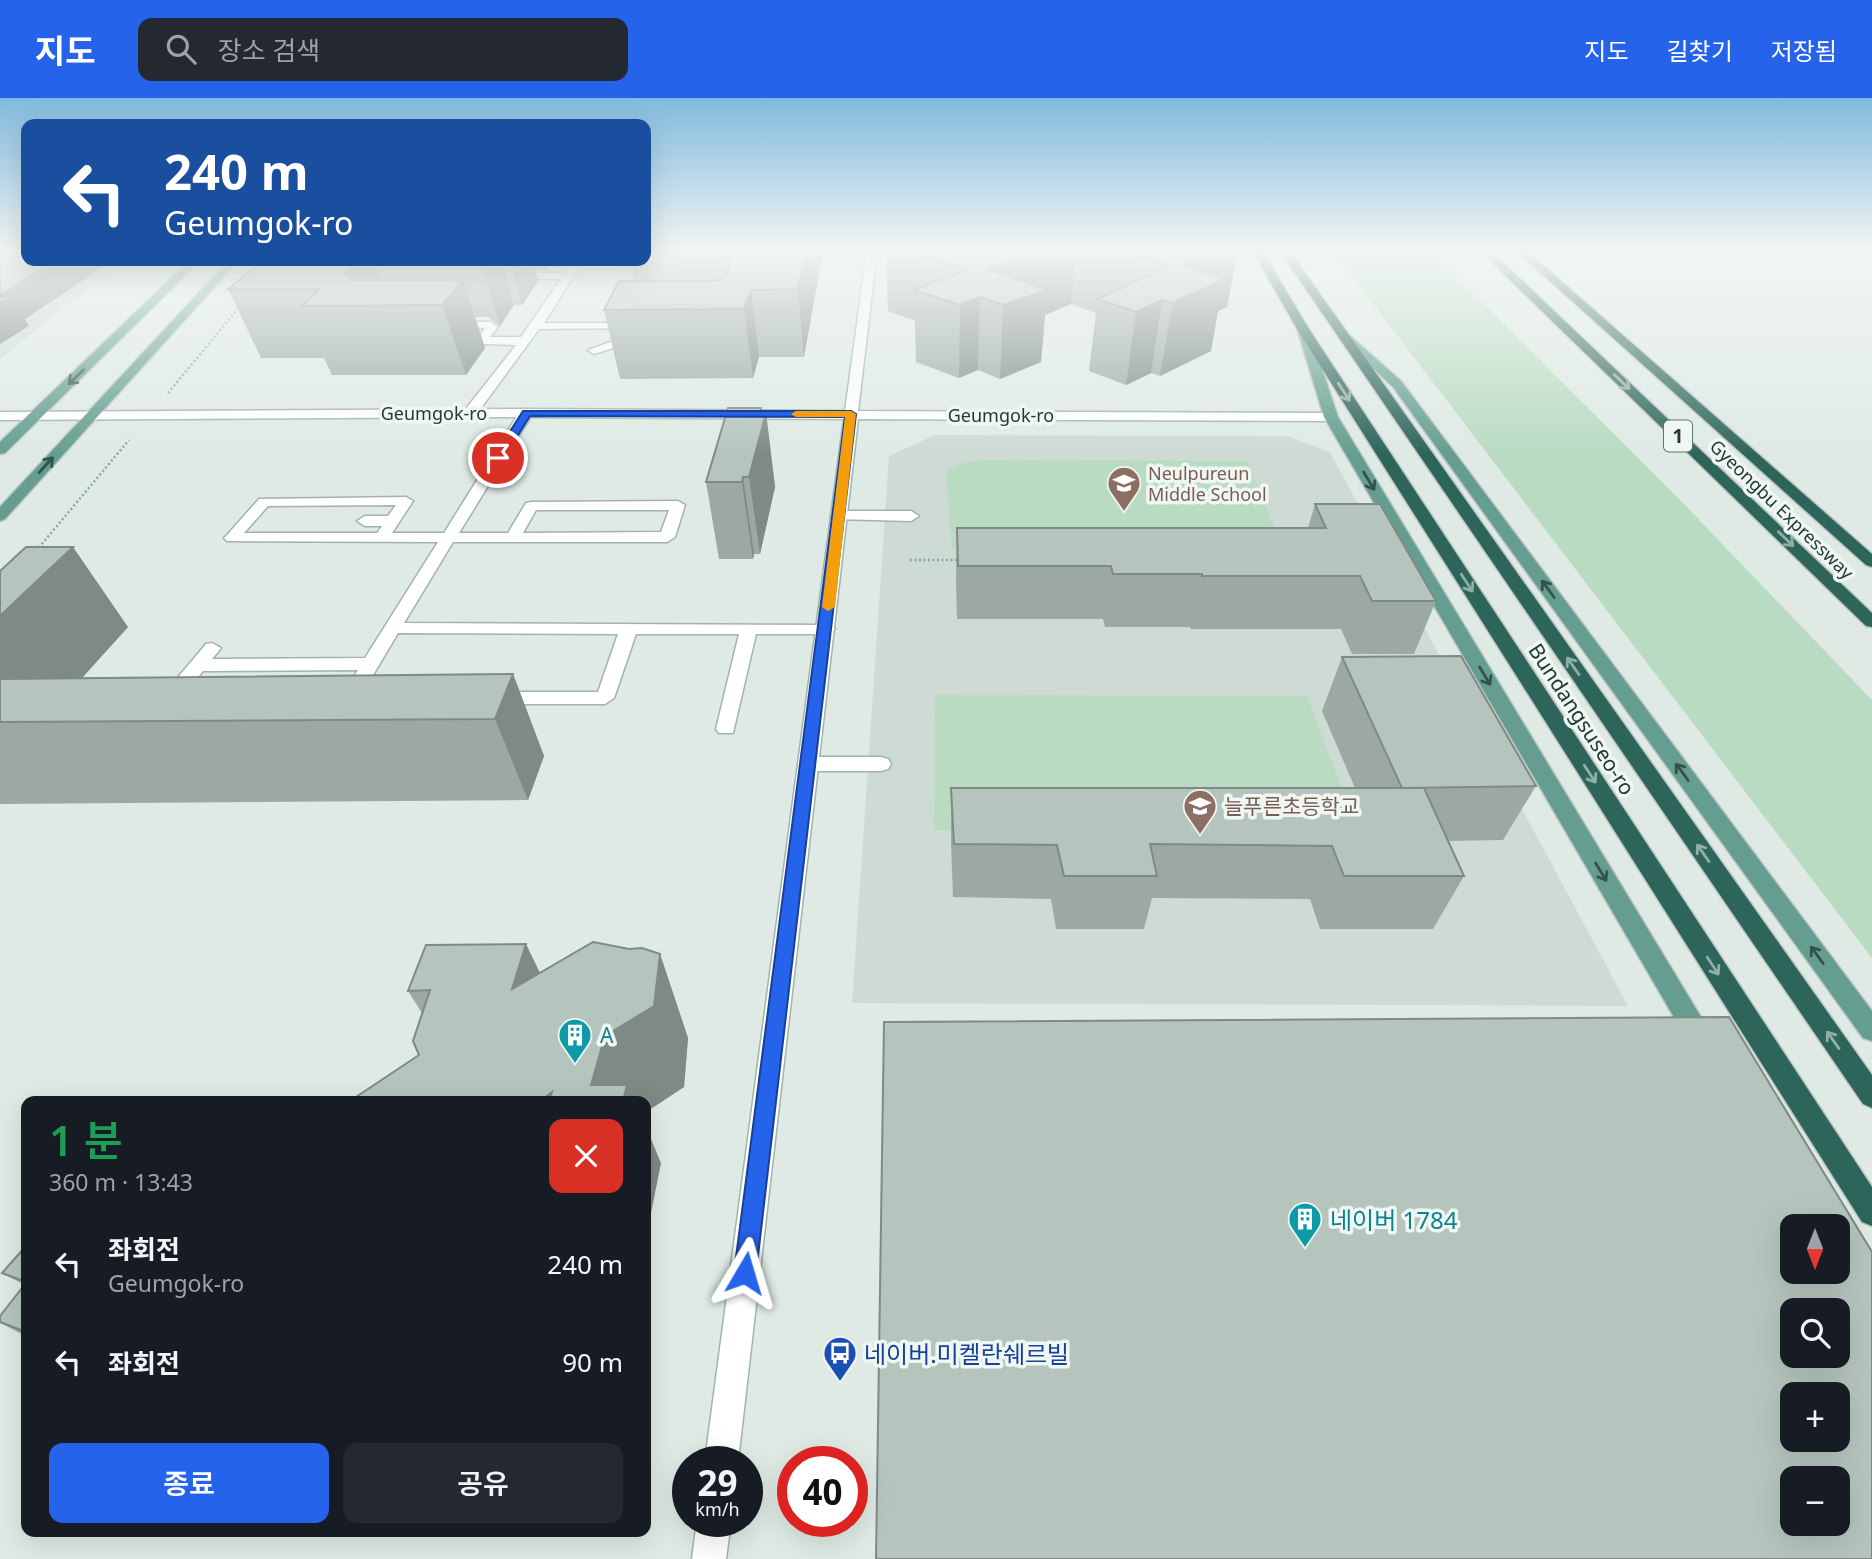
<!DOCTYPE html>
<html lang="ko">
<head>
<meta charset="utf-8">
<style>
  body { margin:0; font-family:"Noto Sans","Noto Sans KR",sans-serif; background:#242831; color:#f1f3f6; height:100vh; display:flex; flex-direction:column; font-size:26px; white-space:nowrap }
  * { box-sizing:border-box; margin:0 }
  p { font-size:23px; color:#9ea1a6 }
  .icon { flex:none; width:38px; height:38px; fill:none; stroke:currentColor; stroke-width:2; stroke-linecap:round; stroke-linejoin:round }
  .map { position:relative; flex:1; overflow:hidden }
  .side { position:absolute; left:21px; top:998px; width:630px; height:441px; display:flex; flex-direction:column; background:#171b24; border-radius:14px; box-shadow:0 7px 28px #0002 }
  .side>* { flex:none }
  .hud { position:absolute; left:21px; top:21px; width:630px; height:147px; border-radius:14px; box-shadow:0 7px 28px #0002; background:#1a4fa0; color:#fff; overflow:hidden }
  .needle { width:46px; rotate:180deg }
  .controls { position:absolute; left:1780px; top:1116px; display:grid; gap:14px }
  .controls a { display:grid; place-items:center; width:70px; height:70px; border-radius:14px; background:#171b24; box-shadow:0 7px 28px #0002; font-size:35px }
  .speed { position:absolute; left:672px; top:1348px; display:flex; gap:14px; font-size:35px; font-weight:700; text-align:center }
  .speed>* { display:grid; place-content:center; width:91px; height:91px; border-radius:50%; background:#171b24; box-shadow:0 7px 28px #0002; line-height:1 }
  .speed small { font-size:18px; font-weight:400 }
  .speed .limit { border:10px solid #d22; background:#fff; color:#111 }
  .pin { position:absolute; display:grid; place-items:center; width:60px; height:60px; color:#fff; margin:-30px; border:4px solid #fff; border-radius:50%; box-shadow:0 2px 7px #0007 }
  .me { position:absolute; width:77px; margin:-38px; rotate:7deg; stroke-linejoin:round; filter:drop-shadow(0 0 5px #0008) }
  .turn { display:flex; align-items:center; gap:24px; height:147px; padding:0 28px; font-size:32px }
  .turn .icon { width:91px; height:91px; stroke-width:2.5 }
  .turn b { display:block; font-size:49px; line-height:60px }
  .round { display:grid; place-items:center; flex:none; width:74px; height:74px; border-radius:14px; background:#242831 }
  .overview { display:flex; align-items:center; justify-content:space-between; height:119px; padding:0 28px }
  h1 { font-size:42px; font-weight:600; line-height:52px; color:#1e9e55 }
  .button { display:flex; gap:14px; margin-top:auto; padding:14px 28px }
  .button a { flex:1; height:80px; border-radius:14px; background:#2563eb; color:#fff; font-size:28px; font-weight:600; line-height:80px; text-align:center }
  .button a+a { background:#242831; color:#f1f3f6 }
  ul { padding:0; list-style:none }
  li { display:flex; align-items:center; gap:21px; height:98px; padding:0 28px }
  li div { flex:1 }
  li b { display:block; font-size:26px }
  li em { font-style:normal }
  header { display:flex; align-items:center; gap:42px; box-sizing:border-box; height:98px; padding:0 35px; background:#2563eb; color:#fff }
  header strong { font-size:33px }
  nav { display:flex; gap:38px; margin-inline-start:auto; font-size:24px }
  .search { width:490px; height:63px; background:#242831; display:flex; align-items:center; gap:18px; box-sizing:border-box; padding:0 24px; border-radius:14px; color:#9ea1a6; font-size:26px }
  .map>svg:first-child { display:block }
</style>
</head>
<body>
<header>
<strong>지도</strong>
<div class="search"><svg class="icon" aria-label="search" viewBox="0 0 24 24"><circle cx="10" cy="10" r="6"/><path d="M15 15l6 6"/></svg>장소 검색</div>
<nav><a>지도</a><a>길찾기</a><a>저장됨</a></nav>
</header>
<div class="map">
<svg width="1872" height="1461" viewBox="0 0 1872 1461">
  <rect width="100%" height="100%" fill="#dfeae5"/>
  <g fill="#cedad4">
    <path d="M 0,152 L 26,163 L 122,163 L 0,261 Z"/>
    <path d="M 935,337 L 1287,338 L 1330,354 L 1628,908 L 852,905 L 889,358 Z"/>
  </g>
  <g fill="#b9dbc2">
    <path d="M 1332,152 L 1430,152 L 1680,402 L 1872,602 L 1872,860 Z"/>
    <path d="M 983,362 L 1247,363 L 1284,452 L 952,450 L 946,373 L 963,365 Z"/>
    <path d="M 935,597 L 1307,598 L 1358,733 L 934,732 Z"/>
  </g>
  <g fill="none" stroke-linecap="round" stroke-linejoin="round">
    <defs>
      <g id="lane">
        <path d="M 573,163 L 660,165 L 665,168 L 660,171 L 578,171 L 544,225 L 635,225 L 641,228 L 639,230 L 539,231 L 475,318 L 465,318 L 465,312 L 516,247 L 452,245 L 450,243 L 456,239 L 479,239 L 485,230 L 448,228 L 444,227 L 444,223 L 491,224 L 498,229 L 490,239 L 521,239 L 561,181 L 508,181 L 503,178 L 508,175 L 565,175 Z"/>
        <path d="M 622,240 L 628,244 L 626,246 L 594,256 L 588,252 Z"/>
        <path d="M 526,311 L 533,315 L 459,435 L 508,435 L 526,405 L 531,404 L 678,403 L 685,407 L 675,439 L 667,444 L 453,444 L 404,525 L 832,527 L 835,531 L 826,536 L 756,536 L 733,635 L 719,635 L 716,631 L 739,536 L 636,536 L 614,600 L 605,606 L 495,606 L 486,600 L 495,594 L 598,594 L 618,536 L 398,535 L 357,604 L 343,604 L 341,600 L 358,572 L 203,573 L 178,604 L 164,604 L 162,600 L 164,596 L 206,546 L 212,545 L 221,550 L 212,561 L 365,560 L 438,444 L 227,443 L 224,440 L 227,437 L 259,401 L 406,399 L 413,403 L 392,435 L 444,435 L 519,315 ZM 396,407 L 388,418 L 365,418 L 357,423 L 365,428 L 382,428 L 377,435 L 244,435 L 268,408 ZM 536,412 L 669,412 L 661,434 L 523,435 Z"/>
        <path d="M 839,413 L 911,413 L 919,418 L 911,423 L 834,421 L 831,418 Z"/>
        <path d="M 809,659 L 881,659 L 888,661 L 891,666 L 888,671 L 881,673 L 809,673 L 802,671 L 799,666 L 802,661 Z"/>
      </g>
      <g id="secondary">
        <path d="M 867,152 L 877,152 L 858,313 L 1331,315 L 1338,319 L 1331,323 L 858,321 L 738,1363 L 705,1363 L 844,321 L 526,319 L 0,322 L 0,314 L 526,311 L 845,313 Z"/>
        <path d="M 697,1423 L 731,1423 L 726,1461 L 692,1461 Z"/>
      </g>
      <g id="primary">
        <path d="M 189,163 L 200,163 L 5,355 L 0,356 L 0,344 Z"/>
        <path d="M 228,163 L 238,163 L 5,421 L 0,423 L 0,409 Z"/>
        <path d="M 1299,229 L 1309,231 L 1338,319 L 1710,934 L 1714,942 L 1710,950 L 1701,953 L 1692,950 L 1324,319 L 1297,231 Z"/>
        <path d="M 1339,235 L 1347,235 L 1401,283 L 1872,913 L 1872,943 L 1863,940 L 1393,289 L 1339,239 Z"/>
      </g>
      <g id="highway">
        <path d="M 1252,152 L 1262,152 L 1309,231 L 1872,1089 L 1872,1128 L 1862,1124 L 1297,231 Z"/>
        <path d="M 1279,152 L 1289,152 L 1872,977 L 1872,1010 L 1863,1006 Z"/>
        <path d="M 1479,152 L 1490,152 L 1872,515 L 1872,529 L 1866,528 Z"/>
        <path d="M 1515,152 L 1526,152 L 1872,456 L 1872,469 L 1866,467 Z"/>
      </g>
    </defs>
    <use href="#lane" stroke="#a2b2ac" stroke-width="3"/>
    <use href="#secondary" stroke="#9fb5ad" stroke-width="3"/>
    <use href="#primary" stroke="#bcc4c2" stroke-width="3"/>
    <use href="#highway" stroke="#bcc4c2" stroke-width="3"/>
    <g stroke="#81ad9f" stroke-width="2.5" stroke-dasharray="2 2.5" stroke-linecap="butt">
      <path d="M 168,295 L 241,207"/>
      <path d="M 36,453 L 129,342"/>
      <path d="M 910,462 L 962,462"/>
    </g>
    <use href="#lane" fill="#fff" fill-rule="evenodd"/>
    <use href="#secondary" fill="#fff" fill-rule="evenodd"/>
    <use href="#primary" fill="#659e90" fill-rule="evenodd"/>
    <use href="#highway" fill="#2e655a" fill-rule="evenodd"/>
  </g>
  <g fill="#9ca9a3">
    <path d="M 646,152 L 822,158 L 804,259 L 759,259 L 753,280 L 620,281 L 604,212 L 634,183 L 630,163 L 646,163 Z"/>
    <path d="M 886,152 L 1238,152 L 1227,209 L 1218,213 L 1211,253 L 1160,278 L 1151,275 L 1126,287 L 1089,273 L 1096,215 L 1071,206 L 1045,217 L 1041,264 L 1000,281 L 978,272 L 959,280 L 916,264 L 915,223 L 888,213 Z"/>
    <path d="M 263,163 L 552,163 L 546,172 L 535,172 L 538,183 L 522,207 L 514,207 L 500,228 L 488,219 L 475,219 L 485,250 L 466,277 L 332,277 L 324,260 L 261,260 L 228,191 Z"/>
    <path d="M 761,310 L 761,315 L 766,315 L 775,389 L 760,456 L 754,456 L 753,461 L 719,461 L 706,384 Z"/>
    <path d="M 1315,406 L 1436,503 L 1414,556 L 1352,556 L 1341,531 L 1191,531 L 1190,529 L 1105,529 L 1103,521 L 957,521 L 956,482 L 957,430 L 1308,430 Z"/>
    <path d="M 0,473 L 128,529 L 82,580 L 513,576 L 544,658 L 528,702 L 0,706 Z"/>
    <path d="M 1342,559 L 1536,688 L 1503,742 L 1448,743 L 1464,778 L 1433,831 L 1320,831 L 1310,801 L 1152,800 L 1144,831 L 1056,831 L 1051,801 L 953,799 L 951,744 L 951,690 L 1355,690 L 1322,613 Z"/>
    <path d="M 660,856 L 688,940 L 684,989 L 646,1014 L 646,1003 L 419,957 L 422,915 L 408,893 L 539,875 Z"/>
    <path d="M 26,1148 L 26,1238 L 0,1225 L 25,1187 L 2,1175 Z"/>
  </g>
  <g fill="#7f8a85">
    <path d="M 806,152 L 822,152 L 822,158 L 804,259 L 798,191 Z"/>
    <path d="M 1040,152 L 1076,152 L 1071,206 L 1045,217 L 1041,264 L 1000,281 L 1003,207 L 987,171 Z"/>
    <path d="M 1215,152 L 1238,152 L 1227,209 L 1218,213 L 1211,253 L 1160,278 L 1179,167 Z"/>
    <path d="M 54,163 L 112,163 L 25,221 L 29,228 L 0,246 L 0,197 Z"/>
    <path d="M 359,163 L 374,163 L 390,207 L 344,176 Z"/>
    <path d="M 481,163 L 502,163 L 514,207 L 500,228 Z"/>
    <path d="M 510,163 L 533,163 L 538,183 L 522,207 Z"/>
    <path d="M 543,163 L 552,163 L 546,172 Z"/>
    <path d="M 463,182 L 485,250 L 466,277 L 442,207 Z"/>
    <path d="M 751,192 L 759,259 L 753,280 L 744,211 Z"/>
    <path d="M 980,199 L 978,272 L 959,280 L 960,207 Z"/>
    <path d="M 1162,202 L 1151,275 L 1126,287 L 1136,214 Z"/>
    <path d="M 761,310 L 763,327 L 766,315 L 775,389 L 760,456 L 749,379 Z"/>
    <path d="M 743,379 L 754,456 L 753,461 L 742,384 Z"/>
    <path d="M 73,449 L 128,529 L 42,624 L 0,609 L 0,518 Z"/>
    <path d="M 513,576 L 544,658 L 528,702 L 495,621 Z"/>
    <path d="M 526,846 L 567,931 L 512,891 Z"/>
    <path d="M 660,856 L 688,940 L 684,989 L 646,1014 L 646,1003 L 599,1003 L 591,987 L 605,938 Z"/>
    <path d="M 552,994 L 557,1003 L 540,1003 Z"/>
    <path d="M 646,1029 L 661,1065 L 646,1140 Z"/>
    <path d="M 205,1433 L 220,1433 L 211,1435 Z"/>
  </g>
  <g fill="#b5c5be" stroke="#7f8a85" stroke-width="2" fill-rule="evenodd">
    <path d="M 0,152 L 26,152 L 26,163 L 54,163 L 0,197 Z"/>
    <path d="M 646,152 L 806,152 L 798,191 L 751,192 L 744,211 L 604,212 L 619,183 L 717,183 L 726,178 L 732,161 L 724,157 L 646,157 Z"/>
    <path d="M 908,152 L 1040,152 L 987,171 L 1047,192 L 1003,207 L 980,199 L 960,207 L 914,192 L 967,172 Z"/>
    <path d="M 1122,152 L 1215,152 L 1179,167 L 1225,181 L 1172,205 L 1162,202 L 1136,214 L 1097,201 L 1173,167 Z"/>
    <path d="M 263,163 L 359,163 L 344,176 L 353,182 L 463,182 L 442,207 L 302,208 L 320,191 L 228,191 Z"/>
    <path d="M 0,199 L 11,199 L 0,205 Z"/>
    <path d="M 728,310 L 761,310 L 760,315 L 766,315 L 749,379 L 743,379 L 742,384 L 706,384 Z"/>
    <path d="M 1315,406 L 1380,406 L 1436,503 L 1372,503 L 1360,478 L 1202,478 L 1202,476 L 1113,476 L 1111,468 L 958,468 L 957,430 L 1326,430 Z"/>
    <path d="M 26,449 L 73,449 L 0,518 L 0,473 Z"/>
    <path d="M 1461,558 L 1536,688 L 1402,690 L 1342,559 Z"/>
    <path d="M 513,576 L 495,621 L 0,624 L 0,581 Z"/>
    <path d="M 951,690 L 1424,690 L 1464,778 L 1344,778 L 1332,748 L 1150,746 L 1157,778 L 1064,778 L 1057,747 L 954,746 Z"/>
    <path d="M 593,844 L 629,851 L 642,850 L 660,856 L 654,908 L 605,938 L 591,987 L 627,987 L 623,1003 L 549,1003 L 552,994 L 540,1003 L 350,1003 L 419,957 L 413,943 L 430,892 L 408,893 L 426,847 L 526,846 L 512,891 Z"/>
    <path d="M 1729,919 L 1872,1154 L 1872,1461 L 876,1461 L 884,924 ZM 1792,1129 L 1838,1129 L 1838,1174 L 1792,1174 ZM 1792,1213 L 1838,1213 L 1838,1258 L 1792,1258 ZM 1792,1297 L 1838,1297 L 1838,1342 L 1792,1342 ZM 1792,1381 L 1838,1381 L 1838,1426 L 1792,1426 Z"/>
    <path d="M 26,1148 L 26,1184 L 2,1175 Z"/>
    <path d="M 26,1185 L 26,1234 L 0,1224 L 0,1218 Z"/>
  </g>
  <defs><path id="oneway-shaft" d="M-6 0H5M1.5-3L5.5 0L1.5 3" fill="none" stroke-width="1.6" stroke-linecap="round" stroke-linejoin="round" transform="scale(1.75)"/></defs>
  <g stroke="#32534a">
    <use href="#oneway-shaft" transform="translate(76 279) rotate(136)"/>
    <use href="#oneway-shaft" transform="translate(46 367) rotate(-48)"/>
    <use href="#oneway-shaft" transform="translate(1369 383) rotate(59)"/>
    <use href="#oneway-shaft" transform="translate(1548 491) rotate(-126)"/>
    <use href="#oneway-shaft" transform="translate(1485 578) rotate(59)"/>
    <use href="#oneway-shaft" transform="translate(1682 674) rotate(-126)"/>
    <use href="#oneway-shaft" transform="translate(1601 774) rotate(59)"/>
    <use href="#oneway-shaft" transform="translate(1817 857) rotate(-126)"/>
  </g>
  <g stroke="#8faea6">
    <use href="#oneway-shaft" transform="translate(1622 284) rotate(44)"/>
    <use href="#oneway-shaft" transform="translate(1344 294) rotate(57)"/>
    <use href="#oneway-shaft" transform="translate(1786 441) rotate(44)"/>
    <use href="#oneway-shaft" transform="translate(1467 485) rotate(57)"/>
    <use href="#oneway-shaft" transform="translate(1573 568) rotate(-125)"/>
    <use href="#oneway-shaft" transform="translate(1590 676) rotate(57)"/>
    <use href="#oneway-shaft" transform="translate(1703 755) rotate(-125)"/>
    <use href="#oneway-shaft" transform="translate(1713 868) rotate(57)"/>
    <use href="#oneway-shaft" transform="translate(1833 942) rotate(-125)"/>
  </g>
  <linearGradient id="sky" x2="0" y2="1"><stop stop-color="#81bade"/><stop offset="0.43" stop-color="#f1f6f3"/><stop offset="1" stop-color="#f1f6f3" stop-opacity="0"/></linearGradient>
  <rect width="1872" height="356" fill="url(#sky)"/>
  <path fill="#2563eb" stroke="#184099" stroke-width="2" d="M 523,313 L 851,313 L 856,316 L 756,1175 L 753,1183 L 745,1187 L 737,1183 L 734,1175 L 845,319 L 530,318 L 502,363 L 494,363 L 493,360 Z"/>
  <path fill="#f59e0b" d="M 851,313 L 856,316 L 835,509 L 828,513 L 822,509 L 845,319 L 796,319 L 791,316 L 796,313 Z"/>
  <defs>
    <symbol id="school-pin" viewBox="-11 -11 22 30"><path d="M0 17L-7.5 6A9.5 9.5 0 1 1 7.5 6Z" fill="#8d6e63" stroke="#f0f7f3"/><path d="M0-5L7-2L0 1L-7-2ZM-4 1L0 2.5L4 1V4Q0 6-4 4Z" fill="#fff"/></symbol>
    <symbol id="building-pin" viewBox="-11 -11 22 30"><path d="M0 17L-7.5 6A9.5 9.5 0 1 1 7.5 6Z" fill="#0f9aa8" stroke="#f0f7f3"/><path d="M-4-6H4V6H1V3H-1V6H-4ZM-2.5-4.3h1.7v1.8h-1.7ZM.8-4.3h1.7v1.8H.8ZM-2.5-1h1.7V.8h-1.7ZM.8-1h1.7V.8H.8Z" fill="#fff"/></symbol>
    <symbol id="bus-pin" viewBox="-11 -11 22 30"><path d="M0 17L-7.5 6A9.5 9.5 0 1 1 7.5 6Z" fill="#1a4fb4" stroke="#f0f7f3"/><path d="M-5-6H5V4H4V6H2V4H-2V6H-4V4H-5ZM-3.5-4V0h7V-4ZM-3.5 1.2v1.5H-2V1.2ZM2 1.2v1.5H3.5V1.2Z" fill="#fff"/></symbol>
  </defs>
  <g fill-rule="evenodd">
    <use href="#school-pin" x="1105" y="366" width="38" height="52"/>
    <use href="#school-pin" x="1181" y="689" width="38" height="52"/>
    <use href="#building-pin" x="556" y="918" width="38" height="52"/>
    <use href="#building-pin" x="1286" y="1102" width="38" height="52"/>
    <use href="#bus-pin" x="821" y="1236" width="38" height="52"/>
  </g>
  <g text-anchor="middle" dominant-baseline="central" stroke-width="7" stroke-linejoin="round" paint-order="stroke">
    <g font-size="18" fill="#213a33" stroke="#f0f7f3">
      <text x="434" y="315">Geumgok-ro</text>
      <text x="1001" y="317">Geumgok-ro</text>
      <text transform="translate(1782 411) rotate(44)">Gyeongbu Expressway</text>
    </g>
    <g font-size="18" fill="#785e54" stroke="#f0f7f3" text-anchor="start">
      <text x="1148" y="375">Neulpureun<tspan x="1148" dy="21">Middle School</tspan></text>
    </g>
    <rect fill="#f0f7f3" stroke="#5f736d" stroke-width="2" x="1664" y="322.5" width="28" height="31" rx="5"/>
    <g font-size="19" font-weight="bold" fill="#213a33">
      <text x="1678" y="338">1</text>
    </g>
    <g font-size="21" fill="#213a33" stroke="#f0f7f3">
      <text transform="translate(1582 621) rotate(57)">Bundangsuseo-ro</text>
    </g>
    <g font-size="21" fill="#785e54" stroke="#f0f7f3" text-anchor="start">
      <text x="1224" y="708">늘푸른초등학교</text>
    </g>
    <g font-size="21" fill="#0d838f" stroke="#f0f7f3" text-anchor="start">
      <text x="600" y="937">A</text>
    </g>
    <g font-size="24" fill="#0d838f" stroke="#f0f7f3" text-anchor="start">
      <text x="1330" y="1121">네이버 1784</text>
    </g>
    <g font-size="24" fill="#164399" stroke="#f0f7f3" text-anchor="start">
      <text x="864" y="1255">네이버.미켈란쉐르빌</text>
    </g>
  </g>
</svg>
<div class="controls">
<a><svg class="needle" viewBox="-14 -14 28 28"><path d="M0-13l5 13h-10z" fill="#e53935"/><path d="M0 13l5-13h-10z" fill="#9ea1a6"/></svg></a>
<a><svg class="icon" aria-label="search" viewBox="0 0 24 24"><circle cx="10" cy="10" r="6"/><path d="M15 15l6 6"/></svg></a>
<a>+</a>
<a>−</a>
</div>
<div class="speed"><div>29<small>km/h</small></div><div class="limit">40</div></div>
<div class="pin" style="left:498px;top:360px;background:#d93025"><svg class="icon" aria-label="arrive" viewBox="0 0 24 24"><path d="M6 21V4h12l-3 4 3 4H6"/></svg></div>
<svg class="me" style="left:745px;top:1175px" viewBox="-20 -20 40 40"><path d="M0-17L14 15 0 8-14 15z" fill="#2563eb" stroke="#fff" stroke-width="4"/></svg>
<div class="hud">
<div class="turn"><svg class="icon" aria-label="left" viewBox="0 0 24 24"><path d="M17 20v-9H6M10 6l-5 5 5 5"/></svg><div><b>240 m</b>Geumgok-ro</div></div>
</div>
<section class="side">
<div class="overview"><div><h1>1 분</h1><p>360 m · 13:43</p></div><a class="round" style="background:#d93025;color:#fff"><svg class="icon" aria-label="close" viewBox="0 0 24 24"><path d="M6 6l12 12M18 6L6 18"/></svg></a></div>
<ul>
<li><svg class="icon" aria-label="left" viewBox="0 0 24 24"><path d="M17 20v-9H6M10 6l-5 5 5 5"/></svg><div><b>좌회전</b><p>Geumgok-ro</p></div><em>240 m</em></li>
<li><svg class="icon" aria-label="left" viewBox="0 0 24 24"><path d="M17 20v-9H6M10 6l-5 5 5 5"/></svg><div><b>좌회전</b></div><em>90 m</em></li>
</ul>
<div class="button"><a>종료</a><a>공유</a></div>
</section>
</div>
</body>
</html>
